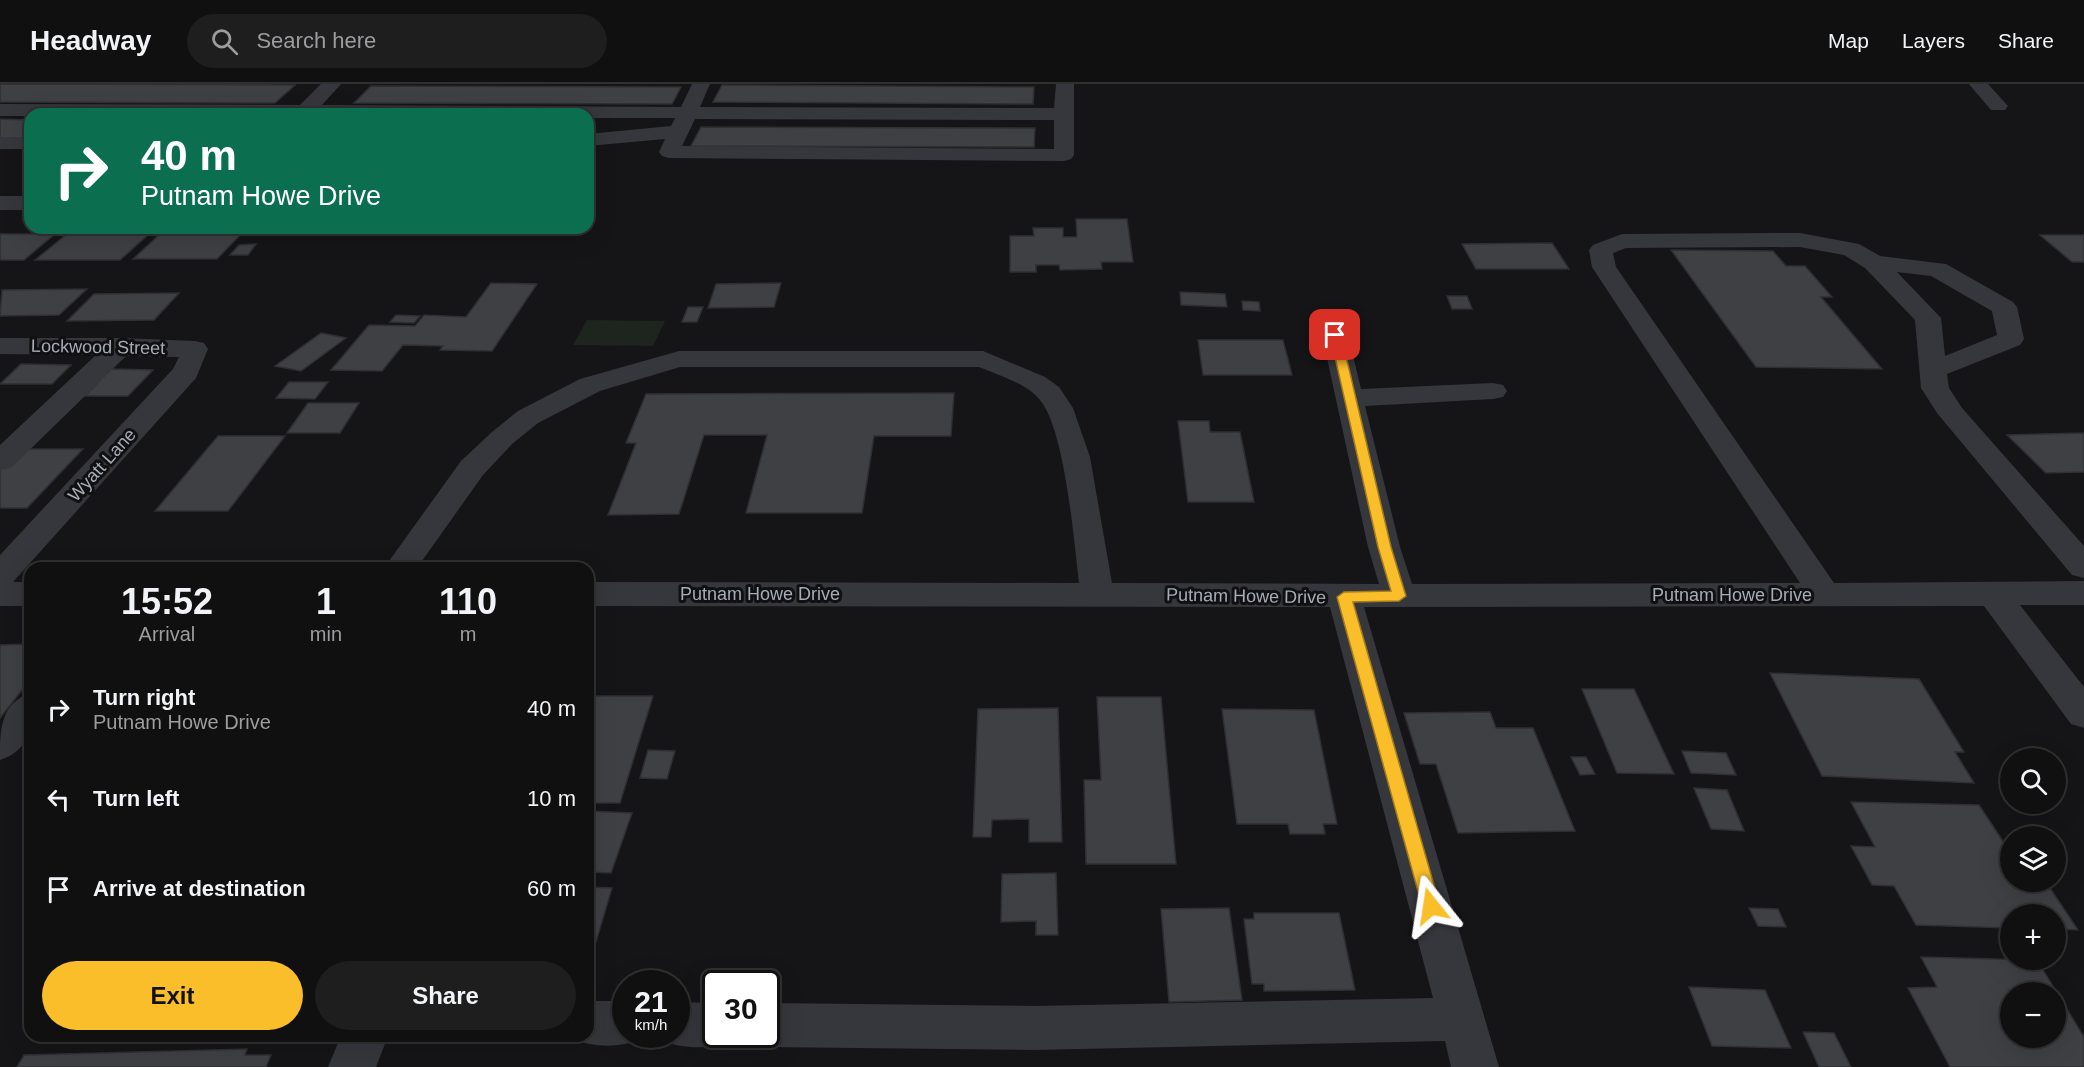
<!DOCTYPE html>
<html lang="en">
<head>
<meta charset="utf-8">
<style>
  body { margin:0; font-family:Helvetica,sans-serif; background:#1e1e1f; color:#f1f3f6; height:100vh; display:flex; flex-direction:column; font-size:22px; white-space:nowrap }
  * { box-sizing:border-box; margin:0 }
  p { font-size:20px; color:#9c9d9f }
  .icon { flex:none; width:33px; height:33px; fill:none; stroke:currentColor; stroke-width:2; stroke-linecap:round; stroke-linejoin:round }
  .map { position:relative; flex:1; overflow:hidden }
  .details { position:absolute; left:24px; top:478px; width:570px; height:480px; display:flex; flex-direction:column; background:#101011; border-radius:18px; box-shadow:0 6px 24px #0002,0 0 0 2px #303031 }
  .details>* { flex:none }
  .hud { position:absolute; left:24px; top:24px; width:570px; height:126px; border-radius:18px; box-shadow:0 6px 24px #0002,0 0 0 2px #303031; background:#0b6e4f; color:#fff; overflow:hidden }
  .tools { position:absolute; left:2000px; top:664px; display:grid; gap:12px }
  .tools a { display:grid; place-items:center; width:66px; height:66px; border-radius:50%; background:#101011; box-shadow:0 6px 24px #0002,0 0 0 2px #303031; font-size:30px }
  .speed { position:absolute; left:612px; top:886px; display:flex; gap:12px; font-size:30px; font-weight:700; text-align:center }
  .speed>* { display:grid; place-content:center; width:78px; height:78px; border-radius:50%; background:#101011; box-shadow:0 6px 24px #0002,0 0 0 2px #303031; line-height:1 }
  .speed small { font-size:15px; font-weight:400 }
  .speed .limit { border:3px solid #111; border-radius:9px; background:#fff; color:#111 }
  .pin { position:absolute; display:grid; place-items:center; width:51px; height:51px; color:#fff; margin:-26px; border-radius:12px; box-shadow:0 3px 9px #0006 }
  .me { position:absolute; width:66px; margin:-33px; rotate:345deg; stroke-linejoin:round; filter:drop-shadow(0 0 4px #0008) }
  .turn { display:flex; align-items:center; gap:21px; height:126px; padding:0 18px; font-size:27px }
  .turn .icon { width:78px; height:78px; stroke-width:2.5 }
  .turn b { display:block; font-size:42px; line-height:51px }
  .eta { display:flex; justify-content:space-evenly; align-items:center; height:102px; text-align:center }
  .eta b { font-size:36px; font-weight:800; line-height:42px }
  .button { display:flex; gap:12px; margin-top:auto; padding:12px 18px }
  .button a { flex:1; height:69px; border-radius:36px; background:#fabe2a; color:#111; font-size:24px; font-weight:800; line-height:69px; text-align:center }
  .button a+a { background:#1e1e1f; color:#f1f3f6 }
  ul { padding:0; list-style:none }
  li { display:flex; align-items:center; gap:18px; height:90px; padding:0 18px }
  li div { flex:1 }
  li b { display:block; font-size:22px }
  li em { font-style:normal }
  header { display:flex; align-items:center; gap:36px; box-sizing:border-box; height:84px; padding:0 30px; background:#101011; border-bottom:2px solid #303031 }
  header strong { font-size:28px }
  nav { display:flex; gap:33px; margin-inline-start:auto; font-size:21px }
  .search { width:420px; height:54px; background:#1e1e1f; display:flex; align-items:center; gap:15px; box-sizing:border-box; padding:0 21px; border-radius:33px; color:#9c9d9f; font-size:22px }
  .map>svg:first-child { display:block }
</style>
</head>
<body>
<header>
<strong>Headway</strong>
<div class="search"><svg class="icon" aria-label="search" viewBox="0 0 24 24"><circle cx="10" cy="10" r="6"/><path d="M15 15l6 6"/></svg>Search here</div>
<nav><a>Map</a><a>Layers</a><a>Share</a></nav>
</header>
<div class="map">
<svg width="2084" height="983" viewBox="0 0 2084 983">
  <rect width="100%" height="100%" fill="#151517"/>
  <path fill="#1d251e" d="M 587,236 L 665,237 L 653,262 L 573,261 Z"/>
  <g fill="#3f4044" stroke="#2f2f33" stroke-width="1.5" fill-rule="evenodd">
    <path d="M 0,0 L 295,1 L 275,19 L 0,18 Z"/>
    <path d="M 722,1 L 1034,3 L 1033,20 L 713,18 Z"/>
    <path d="M 371,2 L 681,3 L 672,20 L 354,19 Z"/>
    <path d="M 0,35 L 30,36 L 30,55 L 0,55 Z"/>
    <path d="M 701,43 L 1035,44 L 1034,63 L 691,62 Z"/>
    <path d="M 1076,135 L 1127,135 L 1133,178 L 1101,178 L 1102,185 L 1060,186 L 1059,181 L 1036,181 L 1036,188 L 1010,188 L 1010,152 L 1034,152 L 1033,144 L 1063,144 L 1063,153 L 1077,153 Z"/>
    <path d="M 161,149 L 242,149 L 217,175 L 133,175 Z"/>
    <path d="M 0,150 L 55,150 L 24,176 L 0,176 Z"/>
    <path d="M 67,150 L 149,150 L 120,176 L 35,176 Z"/>
    <path d="M 2040,151 L 2084,151 L 2084,178 L 2072,178 Z"/>
    <path d="M 1552,159 L 1569,185 L 1476,185 L 1462,160 Z"/>
    <path d="M 256,160 L 248,171 L 230,171 L 239,161 Z"/>
    <path d="M 1671,166 L 1773,167 L 1786,182 L 1805,182 L 1832,213 L 1821,213 L 1882,285 L 1756,283 Z"/>
    <path d="M 491,199 L 537,200 L 492,267 L 440,266 L 443,262 L 403,261 L 382,287 L 331,286 L 369,241 L 415,242 L 424,231 L 466,233 Z"/>
    <path d="M 781,199 L 774,223 L 708,224 L 716,200 Z"/>
    <path d="M 87,205 L 59,231 L 0,232 L 2,206 Z"/>
    <path d="M 1180,208 L 1225,210 L 1227,223 L 1181,221 Z"/>
    <path d="M 179,209 L 154,236 L 67,237 L 94,210 Z"/>
    <path d="M 1447,212 L 1467,212 L 1472,225 L 1452,225 Z"/>
    <path d="M 1242,217 L 1259,218 L 1260,227 L 1243,226 Z"/>
    <path d="M 688,223 L 703,223 L 697,238 L 682,238 Z"/>
    <path d="M 396,231 L 420,232 L 414,239 L 390,238 Z"/>
    <path d="M 321,249 L 346,254 L 301,287 L 275,282 Z"/>
    <path d="M 1198,256 L 1283,256 L 1292,291 L 1203,291 Z"/>
    <path d="M 21,280 L 71,281 L 52,300 L 0,300 Z"/>
    <path d="M 111,285 L 153,286 L 128,312 L 85,312 Z"/>
    <path d="M 289,298 L 328,298 L 315,315 L 276,314 Z"/>
    <path d="M 954,309 L 951,352 L 874,352 L 862,429 L 746,429 L 767,351 L 704,351 L 679,430 L 608,431 L 636,359 L 626,359 L 646,310 Z"/>
    <path d="M 308,319 L 359,319 L 340,349 L 287,349 Z"/>
    <path d="M 1178,337 L 1209,337 L 1210,348 L 1240,348 L 1254,418 L 1188,418 Z"/>
    <path d="M 2084,349 L 2084,388 L 2046,389 L 2007,351 Z"/>
    <path d="M 218,352 L 285,352 L 228,427 L 155,427 Z"/>
    <path d="M 19,365 L 83,365 L 27,424 L 0,424 L 0,383 Z"/>
    <path d="M 30,560 L 30,596 L 0,634 L 0,561 Z"/>
    <path d="M 1770,589 L 1919,595 L 1964,668 L 1955,668 L 1974,699 L 1822,692 Z"/>
    <path d="M 1582,605 L 1634,605 L 1674,690 L 1617,689 Z"/>
    <path d="M 588,612 L 653,612 L 620,719 L 588,719 Z"/>
    <path d="M 1097,613 L 1161,613 L 1176,780 L 1086,780 L 1084,696 L 1101,696 Z"/>
    <path d="M 1058,624 L 1062,758 L 1029,758 L 1029,735 L 992,736 L 991,753 L 973,753 L 978,625 Z"/>
    <path d="M 1222,625 L 1314,626 L 1337,740 L 1323,740 L 1325,750 L 1290,750 L 1288,740 L 1237,740 Z"/>
    <path d="M 1490,628 L 1496,644 L 1533,644 L 1575,747 L 1458,749 L 1436,680 L 1420,680 L 1404,629 Z"/>
    <path d="M 648,666 L 675,667 L 667,695 L 640,694 Z"/>
    <path d="M 1682,667 L 1726,669 L 1736,691 L 1691,689 Z"/>
    <path d="M 1571,673 L 1586,673 L 1595,690 L 1580,691 Z"/>
    <path d="M 1694,704 L 1727,706 L 1744,747 L 1711,745 Z"/>
    <path d="M 1851,718 L 1979,721 L 2010,768 L 2010,798 L 2046,798 L 2078,846 L 2055,845 L 2055,831 L 2010,831 L 2010,844 L 1916,841 L 1894,802 L 1872,801 L 1851,762 L 1875,763 Z"/>
    <path d="M 588,727 L 632,729 L 611,789 L 588,788 Z"/>
    <path d="M 1056,789 L 1058,851 L 1036,851 L 1036,837 L 1001,838 L 1002,790 Z"/>
    <path d="M 588,803 L 612,804 L 596,858 L 588,858 Z"/>
    <path d="M 1229,824 L 1242,916 L 1169,918 L 1161,825 Z"/>
    <path d="M 1749,824 L 1778,825 L 1786,843 L 1758,842 Z"/>
    <path d="M 1254,829 L 1339,829 L 1355,906 L 1264,907 L 1264,900 L 1252,900 L 1244,835 L 1254,835 Z"/>
    <path d="M 1921,873 L 2037,876 L 2084,953 L 2084,983 L 1950,983 L 1908,904 L 1937,903 ZM 2010,909 L 2055,909 L 2055,954 L 2010,954 Z"/>
    <path d="M 1689,903 L 1765,906 L 1791,964 L 1712,962 Z"/>
    <path d="M 1803,948 L 1834,949 L 1851,983 L 1819,983 Z"/>
    <path d="M 247,965 L 245,971 L 271,971 L 266,983 L 17,983 L 24,971 Z"/>
  </g>
  <g fill="none" stroke-linecap="round" stroke-linejoin="round">
    <g fill="#36373c" fill-rule="evenodd">
      <path d="M 321,0 L 341,0 L 322,21 L 681,23 L 692,0 L 710,0 L 700,23 L 1054,24 L 1056,0 L 1074,0 L 1074,71 L 1071,75 L 1064,77 L 669,74 L 662,72 L 659,68 L 665,55 L 588,62 L 588,50 L 671,42 L 675,34 L 588,34 L 588,30 L 30,30 L 30,32 L 0,32 L 0,20 L 300,21 ZM 695,35 L 1054,36 L 1054,65 L 682,62 Z"/>
      <path d="M 1969,0 L 1988,0 L 2008,22 L 2005,26 L 1991,26 Z"/>
      <rect x="0" y="53" width="30" height="12"/>
      <rect x="0" y="112" width="30" height="14"/>
      <path d="M 1800,149 L 1859,160 L 1880,172 L 1946,180 L 2013,218 L 2017,223 L 2024,255 L 2020,261 L 1947,290 L 1949,304 L 1962,324 L 2084,462 L 2084,494 L 2072,491 L 1937,329 L 1921,304 L 1915,236 L 1865,184 L 1844,171 L 1800,163 L 1626,164 L 1613,169 L 1616,183 L 1834,499 L 2084,497 L 2084,521 L 2020,521 L 2084,603 L 2084,644 L 2071,640 L 1984,522 L 1364,523 L 1499,983 L 1451,983 L 1445,957 L 1035,966 L 766,963 L 750,957 L 747,951 L 766,951 L 766,919 L 1035,922 L 1433,914 L 1330,523 L 588,522 L 588,498 L 1079,499 C 1074,457 1065,346 1040,316 C 1026,299 998,291 979,283 L 680,283 L 600,307 L 538,339 L 512,360 L 483,391 L 417,484 L 384,484 L 461,377 L 492,348 L 518,327 L 580,295 L 679,267 L 983,267 L 1045,293 L 1059,303 L 1073,324 L 1090,373 L 1112,499 L 1379,500 L 1368,463 L 1322,251 L 1326,245 L 1335,243 L 1344,245 L 1348,251 L 1361,305 L 1493,299 L 1503,301 L 1507,307 L 1503,313 L 1493,315 L 1365,322 L 1400,463 L 1412,500 L 1800,499 L 1592,183 L 1589,166 L 1593,161 L 1622,150 ZM 1897,188 L 1931,192 L 1992,227 L 1997,251 L 1945,272 L 1941,234 Z"/>
      <path d="M 0,254 L 121,254 L 195,257 L 204,259 L 208,265 L 196,294 L 13,498 L 30,498 L 30,522 L 0,522 L 0,471 L 173,285 L 179,273 L 126,272 L 11,384 L 0,386 L 0,361 L 96,271 L 0,270 Z"/>
      <path d="M 30,609 C 30,639 34,665 0,676 C 0,646 0,620 30,609 Z"/>
      <path d="M 588,917 L 626,917 L 626,951 L 644,951 L 642,955 C 619,964 595,964 572,955 L 571,952 L 588,952 Z"/>
      <path d="M 676,918 L 716,919 L 716,951 L 735,951 L 732,957 C 709,966 683,965 660,956 L 658,951 L 676,951 Z"/>
      <path d="M 341,952 L 388,952 L 376,983 L 328,983 Z"/>
    </g>
  </g>
  <path fill="#fabe2a" stroke="#a27c1b" stroke-width="1.5" d="M 1335,248 L 1341,251 L 1391,463 L 1406,512 L 1399,517 L 1353,518 L 1440,822 L 1437,828 L 1431,830 L 1425,828 L 1422,822 L 1337,513 L 1344,508 L 1391,507 L 1378,463 L 1330,251 Z"/>
  <g text-anchor="middle" dominant-baseline="central" stroke-width="6" stroke-linejoin="round" paint-order="stroke">
    <g font-size="18" fill="#a6abb8" stroke="#101012">
      <text transform="translate(98 263) rotate(1)">Lockwood Street</text>
      <text transform="translate(102 381) rotate(-48)">Wyatt Lane</text>
      <text x="760" y="510">Putnam Howe Drive</text>
      <text x="1732" y="511">Putnam Howe Drive</text>
      <text transform="translate(1246 512) rotate(1)">Putnam Howe Drive</text>
    </g>
  </g>
</svg>
<div class="tools">
<a><svg class="icon" aria-label="search" viewBox="0 0 24 24"><circle cx="10" cy="10" r="6"/><path d="M15 15l6 6"/></svg></a>
<a><svg class="icon" aria-label="layers" viewBox="0 0 24 24"><path d="M12 4l9 5-9 5-9-5zM3 14l9 5 9-5"/></svg></a>
<a>+</a>
<a>−</a>
</div>
<div class="speed"><div>21<small>km/h</small></div><div class="limit">30</div></div>
<div class="pin" style="left:1335px;top:251px;background:#d93025"><svg class="icon" aria-label="arrive" viewBox="0 0 24 24"><path d="M6 21V4h12l-3 4 3 4H6"/></svg></div>
<svg class="me" style="left:1431px;top:822px" viewBox="-20 -20 40 40"><path d="M0-17L14 15 0 8-14 15z" fill="#fabe2a" stroke="#fff" stroke-width="4"/></svg>
<div class="hud">
<div class="turn"><svg class="icon" aria-label="right" viewBox="0 0 24 24"><path d="M7 20v-9h11M14 6l5 5-5 5"/></svg><div><b>40 m</b>Putnam Howe Drive</div></div>
</div>
<section class="details">
<div class="eta">
<div><b>15:52</b><p>Arrival</p></div>
<div><b>1</b><p>min</p></div>
<div><b>110</b><p>m</p></div>
</div>
<ul>
<li><svg class="icon" aria-label="right" viewBox="0 0 24 24"><path d="M7 20v-9h11M14 6l5 5-5 5"/></svg><div><b>Turn right</b><p>Putnam Howe Drive</p></div><em>40 m</em></li>
<li><svg class="icon" aria-label="left" viewBox="0 0 24 24"><path d="M17 20v-9H6M10 6l-5 5 5 5"/></svg><div><b>Turn left</b></div><em>10 m</em></li>
<li><svg class="icon" aria-label="arrive" viewBox="0 0 24 24"><path d="M6 21V4h12l-3 4 3 4H6"/></svg><div><b>Arrive at destination</b></div><em>60 m</em></li>
</ul>
<div class="button"><a>Exit</a><a>Share</a></div>
</section>
</div>
</body>
</html>
